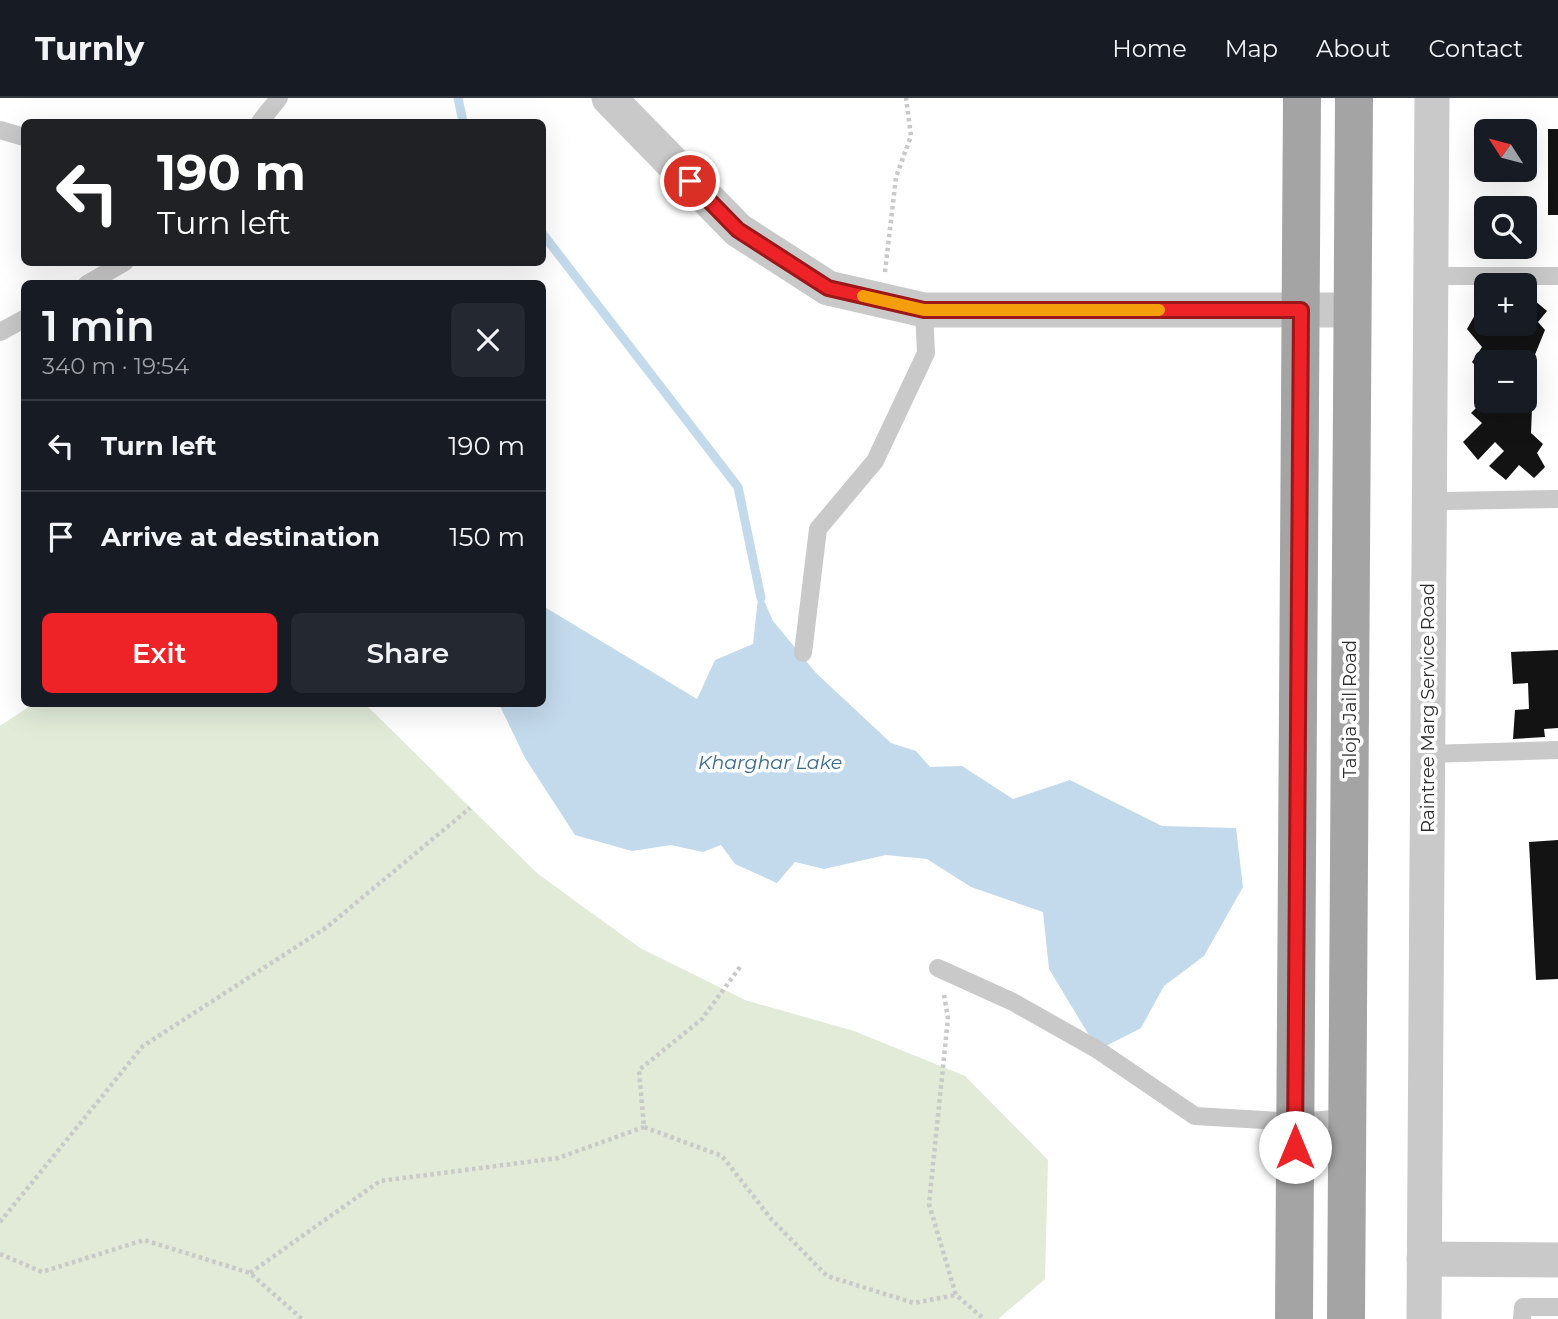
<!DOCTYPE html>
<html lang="en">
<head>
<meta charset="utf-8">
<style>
  body { margin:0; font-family:Montserrat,sans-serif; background:#242831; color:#f1f3f6; height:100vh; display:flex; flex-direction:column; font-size:26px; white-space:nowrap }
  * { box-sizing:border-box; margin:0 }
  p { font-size:23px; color:#9ea1a6 }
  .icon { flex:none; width:38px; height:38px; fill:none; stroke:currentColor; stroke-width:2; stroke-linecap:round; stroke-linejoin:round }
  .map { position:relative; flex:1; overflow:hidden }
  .side { position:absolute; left:21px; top:182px; width:525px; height:427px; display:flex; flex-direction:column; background:#171b24; border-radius:10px; box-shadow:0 7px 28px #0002 }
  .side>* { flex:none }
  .top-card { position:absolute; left:21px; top:21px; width:525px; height:147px; border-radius:10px; box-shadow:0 7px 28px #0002; background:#202124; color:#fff; overflow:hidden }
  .needle { width:46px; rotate:306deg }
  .buttons { position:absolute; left:1474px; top:21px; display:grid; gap:14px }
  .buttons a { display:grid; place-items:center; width:63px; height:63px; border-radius:10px; background:#171b24; box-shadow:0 7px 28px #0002; font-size:35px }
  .pin { position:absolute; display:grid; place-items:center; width:60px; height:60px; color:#fff; margin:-30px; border:4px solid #fff; border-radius:50%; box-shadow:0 2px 7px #0007 }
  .me { position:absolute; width:77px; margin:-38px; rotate:0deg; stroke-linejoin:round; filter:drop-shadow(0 0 5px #0008) }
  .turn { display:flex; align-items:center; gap:24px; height:147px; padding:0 21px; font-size:32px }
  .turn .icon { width:91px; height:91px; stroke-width:2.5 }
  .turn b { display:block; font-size:49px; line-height:60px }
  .round { display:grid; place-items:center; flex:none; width:74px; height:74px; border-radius:10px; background:#242831 }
  .overview { display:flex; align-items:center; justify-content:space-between; height:119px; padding:0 21px }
  h1 { font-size:42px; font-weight:600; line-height:52px }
  .button { display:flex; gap:14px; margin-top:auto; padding:14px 21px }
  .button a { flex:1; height:80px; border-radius:10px; background:#ee2328; color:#fff; font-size:28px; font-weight:600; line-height:80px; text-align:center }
  .button a+a { background:#242831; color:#f1f3f6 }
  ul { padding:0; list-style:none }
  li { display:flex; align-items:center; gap:21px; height:91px; padding:0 21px; border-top:2px solid #363941 }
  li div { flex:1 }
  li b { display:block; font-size:26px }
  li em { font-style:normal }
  header { display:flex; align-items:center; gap:42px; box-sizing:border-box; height:98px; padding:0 35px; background:#171b24; border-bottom:2px solid #363941 }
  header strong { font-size:33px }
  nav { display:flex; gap:38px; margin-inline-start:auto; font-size:24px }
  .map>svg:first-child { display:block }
</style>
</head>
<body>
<header>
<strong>Turnly</strong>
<nav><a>Home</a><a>Map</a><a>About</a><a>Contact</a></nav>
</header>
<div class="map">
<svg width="1558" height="1221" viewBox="0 0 1558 1221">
  <rect width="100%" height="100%" fill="#fff"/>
  <path fill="#e1ebd8" d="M 33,606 L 365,606 L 538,776 L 640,850 L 745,902 L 854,933 L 965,978 L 1048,1062 L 1045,1181 L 998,1221 L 0,1221 L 0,628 Z"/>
  <path fill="#c3daec" d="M 759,491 L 773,523 L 816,575 L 891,645 L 916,653 L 930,669 L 962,668 L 1013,701 L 1070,682 L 1162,728 L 1236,730 L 1243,789 L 1204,858 L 1164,888 L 1141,930 L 1098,952 L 1049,871 L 1043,814 L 971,789 L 927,761 L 886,757 L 824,771 L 795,764 L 777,785 L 735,766 L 721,747 L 703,754 L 671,747 L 632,753 L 575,737 L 525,660 L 499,606 L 542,606 L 543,508 L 697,601 L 715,562 L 753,546 Z"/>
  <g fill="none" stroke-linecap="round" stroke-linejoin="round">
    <g stroke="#c3daec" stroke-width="9">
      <path d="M 458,0 L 463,24"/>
      <path d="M 542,135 L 738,389 L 761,500"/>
    </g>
  </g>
  <g fill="#131313">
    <rect x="1548" y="31" width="10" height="86"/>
    <path d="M 1534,202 L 1547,213 L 1538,224 L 1545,232 L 1534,259 L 1531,335 L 1543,346 L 1537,355 L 1545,369 L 1534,380 L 1519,367 L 1506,382 L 1489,368 L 1504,353 L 1495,344 L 1478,362 L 1463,344 L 1482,325 L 1471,315 L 1486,300 L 1504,315 L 1505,303 L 1524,303 L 1524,264 L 1509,264 L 1509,258 L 1493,261 L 1486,264 L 1484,277 L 1472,264 L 1482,249 L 1467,231 L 1476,215 L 1486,222 L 1486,226 L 1498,231 L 1504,226 L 1524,226 L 1524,210 Z"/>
    <path d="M 1558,552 L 1558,630 L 1544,631 L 1545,639 L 1513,641 L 1515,612 L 1529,611 L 1528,585 L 1513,586 L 1511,554 Z"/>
    <path d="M 1558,742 L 1558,881 L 1536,882 L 1529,744 Z"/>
  </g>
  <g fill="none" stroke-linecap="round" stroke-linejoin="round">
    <g stroke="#c9c9c9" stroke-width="4.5" stroke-dasharray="3.5 3.5" stroke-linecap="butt">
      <path d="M 885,174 L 896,79 L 911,38 L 906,0"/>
      <path d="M 740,869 L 702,921 L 639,972 L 644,1029 L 722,1058 L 772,1122 L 827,1178 L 914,1205 L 956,1197"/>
      <path d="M 944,897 L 948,920 L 929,1106 L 956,1197 L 984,1221"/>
      <path d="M 0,1124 L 143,948 L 327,829 L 470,710"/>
      <path d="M 0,1156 L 42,1174 L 144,1142 L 250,1175 L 302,1221"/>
      <path d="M 250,1175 L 380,1083 L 558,1060 L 644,1029"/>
    </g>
    <g stroke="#c9c9c9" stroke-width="18">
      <path d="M 260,24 L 279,0"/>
      <path d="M 0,32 L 24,39"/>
      <path d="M 1429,178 L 1558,178"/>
      <path d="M 87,186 L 125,164"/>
      <path d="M 0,234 L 24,221"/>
      <path d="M 1430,399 L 1447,403 L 1558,401"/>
      <path d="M 803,555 L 818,431 L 875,363 L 926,255 L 924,212"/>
      <path d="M 1428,656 L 1558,652"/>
      <path d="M 938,870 L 1013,904 L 1098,952 L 1195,1018 L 1296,1024 L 1347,1020"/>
      <path d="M 1522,1221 L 1523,1209 L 1558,1209"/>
    </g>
    <g stroke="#c9c9c9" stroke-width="35">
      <path d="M 609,0 L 738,132 L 828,190 L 924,212 L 1352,212"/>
      <path d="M 1424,1161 L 1558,1162"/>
      <path d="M 1424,1221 L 1432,0"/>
    </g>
    <g stroke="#a4a4a4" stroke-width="38">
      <path d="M 1294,1221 L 1302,0"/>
      <path d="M 1346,1221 L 1354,0"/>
    </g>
  </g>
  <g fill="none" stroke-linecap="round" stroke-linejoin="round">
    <defs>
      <path id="route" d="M 690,83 L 738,132 L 828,190 L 924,212 L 1301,212 L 1295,1049"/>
    </defs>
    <use href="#route" stroke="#9b171a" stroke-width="18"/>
    <use href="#route" stroke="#ee2328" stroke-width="12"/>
    <path stroke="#f59e0b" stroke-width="12" d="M 863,198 L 924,212 L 1159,212"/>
  </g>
  <g text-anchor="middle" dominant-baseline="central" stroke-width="7" stroke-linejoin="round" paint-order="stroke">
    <g font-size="18" fill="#2c2c2c" stroke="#fff">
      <text transform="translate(1428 610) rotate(-90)">Raintree Marg Service Road</text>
      <text transform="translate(1350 611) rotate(-90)">Taloja Jail Road</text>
    </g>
    <g font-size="19" font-style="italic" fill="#376a91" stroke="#fff">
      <text x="770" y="664">Kharghar Lake</text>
    </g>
  </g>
</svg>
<div class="buttons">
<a><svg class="needle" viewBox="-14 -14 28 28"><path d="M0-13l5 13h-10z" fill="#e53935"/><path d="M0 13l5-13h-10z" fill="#9ea1a6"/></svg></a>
<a><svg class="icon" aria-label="search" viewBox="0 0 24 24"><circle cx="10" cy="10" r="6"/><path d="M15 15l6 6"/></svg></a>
<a>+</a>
<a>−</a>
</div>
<div class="pin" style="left:690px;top:83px;background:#d93025"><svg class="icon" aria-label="arrive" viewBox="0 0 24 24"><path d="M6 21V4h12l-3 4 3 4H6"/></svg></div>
<svg class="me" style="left:1295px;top:1049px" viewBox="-20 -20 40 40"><circle r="19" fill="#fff"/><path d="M0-13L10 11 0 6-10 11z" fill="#ee2328"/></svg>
<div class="top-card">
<div class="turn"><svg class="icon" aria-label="left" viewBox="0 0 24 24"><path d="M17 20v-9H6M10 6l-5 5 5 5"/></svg><div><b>190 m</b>Turn left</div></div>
</div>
<section class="side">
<div class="overview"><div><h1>1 min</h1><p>340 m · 19:54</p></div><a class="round"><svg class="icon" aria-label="close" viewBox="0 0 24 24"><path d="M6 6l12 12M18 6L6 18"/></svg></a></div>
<ul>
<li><svg class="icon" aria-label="left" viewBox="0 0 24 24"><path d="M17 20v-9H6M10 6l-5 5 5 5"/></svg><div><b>Turn left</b></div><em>190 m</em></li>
<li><svg class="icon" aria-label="arrive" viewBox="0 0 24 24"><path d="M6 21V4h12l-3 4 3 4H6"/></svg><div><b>Arrive at destination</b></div><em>150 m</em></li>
</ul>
<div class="button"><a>Exit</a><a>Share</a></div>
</section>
</div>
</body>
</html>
